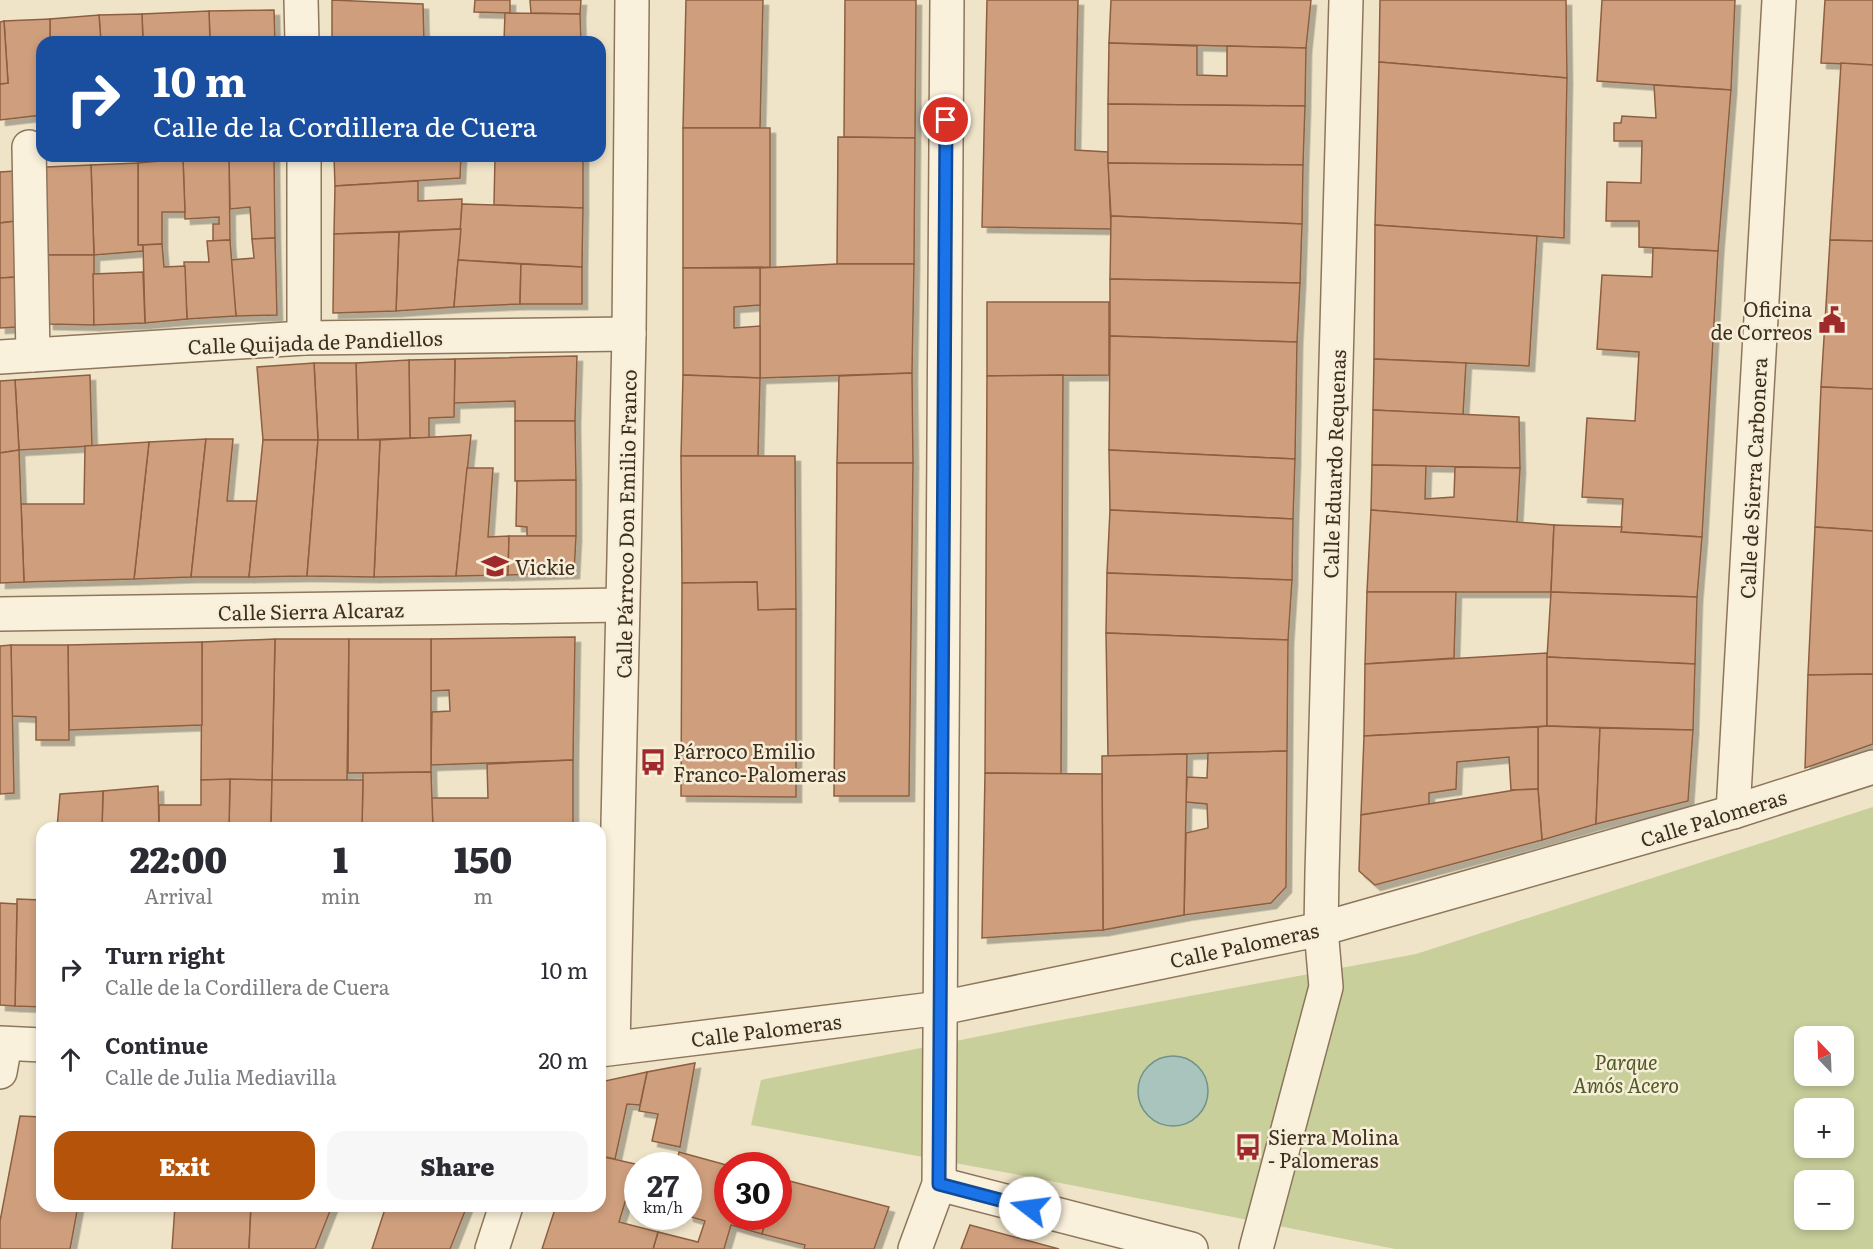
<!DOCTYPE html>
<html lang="en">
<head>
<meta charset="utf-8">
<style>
  body { margin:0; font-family:Literata,serif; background:#f7f7f7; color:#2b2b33; height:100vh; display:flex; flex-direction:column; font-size:22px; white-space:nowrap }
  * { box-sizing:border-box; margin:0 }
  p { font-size:20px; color:#7c7c81 }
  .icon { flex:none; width:33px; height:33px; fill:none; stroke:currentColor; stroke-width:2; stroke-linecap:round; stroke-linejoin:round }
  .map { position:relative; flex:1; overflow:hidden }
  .details { position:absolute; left:36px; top:822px; width:570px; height:390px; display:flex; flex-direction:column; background:#fff; border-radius:18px; box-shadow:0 3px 9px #0003 }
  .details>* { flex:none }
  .top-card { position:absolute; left:36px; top:36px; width:570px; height:126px; border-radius:18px; box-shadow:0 3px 9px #0003; background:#1a4fa0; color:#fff; overflow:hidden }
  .needle { width:39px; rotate:337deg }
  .fabs { position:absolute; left:1794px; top:1026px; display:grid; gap:12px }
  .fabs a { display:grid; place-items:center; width:60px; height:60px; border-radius:12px; background:#fff; box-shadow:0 3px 9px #0003; font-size:30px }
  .speed { position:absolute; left:624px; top:1152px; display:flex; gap:12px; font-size:30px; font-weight:700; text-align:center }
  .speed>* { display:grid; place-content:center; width:78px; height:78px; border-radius:50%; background:#fff; box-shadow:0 3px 9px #0003; line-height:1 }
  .speed small { font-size:15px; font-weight:400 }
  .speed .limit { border:9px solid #d22; background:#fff; color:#111 }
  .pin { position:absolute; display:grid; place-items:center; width:51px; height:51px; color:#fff; margin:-26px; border:3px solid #fff; border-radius:50%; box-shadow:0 2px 6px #0007 }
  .me { position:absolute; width:66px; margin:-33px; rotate:285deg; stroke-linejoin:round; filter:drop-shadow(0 0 4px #0008) }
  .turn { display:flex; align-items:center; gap:21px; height:126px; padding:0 18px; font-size:27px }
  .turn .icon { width:78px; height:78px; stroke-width:2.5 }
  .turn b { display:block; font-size:42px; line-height:51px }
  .eta { display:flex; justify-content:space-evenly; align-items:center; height:102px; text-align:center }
  .eta b { font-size:36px; font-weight:800; line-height:42px }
  .cta { display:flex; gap:12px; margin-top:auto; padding:12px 18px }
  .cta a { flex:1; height:69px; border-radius:18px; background:#b45309; color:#fff; font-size:24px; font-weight:800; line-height:69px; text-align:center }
  .cta a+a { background:#f7f7f7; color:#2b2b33 }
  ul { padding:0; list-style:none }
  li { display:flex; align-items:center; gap:18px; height:90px; padding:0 18px }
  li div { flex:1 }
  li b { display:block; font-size:22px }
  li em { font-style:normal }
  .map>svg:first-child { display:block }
</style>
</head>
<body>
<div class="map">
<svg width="1873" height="1249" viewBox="0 0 1873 1249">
  <defs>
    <filter id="shadow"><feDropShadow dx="5.5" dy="5.5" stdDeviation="0" flood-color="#0004"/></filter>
  </defs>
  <rect width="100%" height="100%" fill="#f0e4c8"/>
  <path fill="#c9cf9b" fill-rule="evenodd" d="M 1873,807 L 1873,1249 L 1395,1249 L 1035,1178 L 751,1125 L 761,1080 L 1045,1023 L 1416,954 ZM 1804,1036 L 1844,1036 L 1844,1076 L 1804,1076 ZM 1804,1108 L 1844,1108 L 1844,1148 L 1804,1148 ZM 1804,1180 L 1844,1180 L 1844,1220 L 1804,1220 Z"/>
  <circle fill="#a9c4bc" stroke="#6f938a" stroke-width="1.5" cx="1173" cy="1091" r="35"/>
  <g fill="#cf9f7d" stroke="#8d5f41" stroke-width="1.5" filter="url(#shadow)">
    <path d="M 332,0 L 423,4 L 424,42 L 332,42 Z"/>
    <path d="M 475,0 L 510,0 L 510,13 L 474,12 Z"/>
    <path d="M 530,0 L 581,0 L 580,14 L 531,13 Z"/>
    <path d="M 686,0 L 763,0 L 760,128 L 683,128 Z"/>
    <path d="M 845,0 L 916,0 L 915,138 L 844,137 Z"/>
    <path d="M 987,0 L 1078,0 L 1075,150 L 1108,152 L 1111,229 L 982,227 Z"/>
    <path d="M 1111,0 L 1311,0 L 1306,48 L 1109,43 Z"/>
    <path d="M 1380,0 L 1566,0 L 1567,78 L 1379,62 Z"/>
    <path d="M 1602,0 L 1735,0 L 1731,90 L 1597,81 Z"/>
    <path d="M 1825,0 L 1873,0 L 1873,65 L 1821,63 Z"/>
    <path d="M 274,10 L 275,42 L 210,42 L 209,11 Z"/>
    <path d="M 209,11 L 210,42 L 143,42 L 142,14 Z"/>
    <path d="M 505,13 L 580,14 L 581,42 L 504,42 Z"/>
    <path d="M 142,14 L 143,42 L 101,42 L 99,15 Z"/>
    <path d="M 99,15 L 101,42 L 50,42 L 50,19 Z"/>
    <path d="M 50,19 L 50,42 L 42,42 L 42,115 L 0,120 L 0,84 L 8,83 L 4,21 Z"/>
    <path d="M 4,21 L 8,83 L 0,84 L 0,22 Z"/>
    <path d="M 1109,43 L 1197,46 L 1197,75 L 1227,76 L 1227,46 L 1306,48 L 1305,106 L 1108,104 Z"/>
    <path d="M 1379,62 L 1567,78 L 1564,238 L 1375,225 Z"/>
    <path d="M 1841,63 L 1873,65 L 1873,241 L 1830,240 Z"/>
    <path d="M 1654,85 L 1731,90 L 1718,251 L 1639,247 L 1639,221 L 1606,221 L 1607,182 L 1641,183 L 1642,141 L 1614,141 L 1614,123 L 1621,123 L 1622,116 L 1656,118 Z"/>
    <path d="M 1108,104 L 1305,106 L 1303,165 L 1108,163 Z"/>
    <path d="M 683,128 L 770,128 L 770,267 L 683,268 Z"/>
    <path d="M 838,137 L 915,138 L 914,264 L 837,264 Z"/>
    <path d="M 229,156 L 274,156 L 275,238 L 252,239 L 250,207 L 230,209 Z"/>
    <path d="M 229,156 L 230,240 L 213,241 L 213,224 L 219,224 L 219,217 L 185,219 L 183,159 Z"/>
    <path d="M 334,156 L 461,156 L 460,178 L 335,186 Z"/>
    <path d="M 495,156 L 583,156 L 583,208 L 494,205 Z"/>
    <path d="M 183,159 L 185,212 L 162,212 L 162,244 L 138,245 L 138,163 Z"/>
    <path d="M 138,163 L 138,245 L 143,245 L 143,251 L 94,255 L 91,165 Z"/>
    <path d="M 1108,163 L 1303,165 L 1302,224 L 1111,216 Z"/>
    <path d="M 91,165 L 94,255 L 46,255 L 46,167 Z"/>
    <path d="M 15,171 L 16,221 L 0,223 L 0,172 Z"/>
    <path d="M 418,181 L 418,201 L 462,199 L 461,229 L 334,234 L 335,186 Z"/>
    <path d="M 462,204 L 583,208 L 582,267 L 458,260 Z"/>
    <path d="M 1111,216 L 1302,224 L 1300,283 L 1110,279 Z"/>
    <path d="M 16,221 L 18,277 L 0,278 L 0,223 Z"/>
    <path d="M 1375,225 L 1537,236 L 1529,366 L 1374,359 Z"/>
    <path d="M 461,229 L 454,307 L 396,311 L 399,232 Z"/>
    <path d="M 399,232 L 396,311 L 333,313 L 334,234 Z"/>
    <path d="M 275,238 L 277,315 L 236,316 L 230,260 L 254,258 L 252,239 Z"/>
    <path d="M 230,240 L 236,316 L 187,319 L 184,262 L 209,262 L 207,241 Z"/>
    <path d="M 1830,240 L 1873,241 L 1873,389 L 1821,387 Z"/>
    <path d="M 162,244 L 164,267 L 185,266 L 187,319 L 145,323 L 143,245 Z"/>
    <path d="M 1653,248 L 1718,251 L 1702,537 L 1621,532 L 1623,499 L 1582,497 L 1587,418 L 1635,421 L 1639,352 L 1597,349 L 1602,275 L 1652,277 Z"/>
    <path d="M 46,255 L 94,255 L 94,325 L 48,324 Z"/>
    <path d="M 458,260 L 521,264 L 520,304 L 454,307 Z"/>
    <path d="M 521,264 L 582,267 L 582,304 L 520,304 Z"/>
    <path d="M 837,264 L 914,264 L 912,373 L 760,378 L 760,268 Z"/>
    <path d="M 683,268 L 760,268 L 760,305 L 734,307 L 734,328 L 760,326 L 760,378 L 683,375 Z"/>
    <path d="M 143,272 L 145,323 L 94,325 L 93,274 Z"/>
    <path d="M 18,277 L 18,327 L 0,328 L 0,278 Z"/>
    <path d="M 1110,279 L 1300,283 L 1297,342 L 1110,336 Z"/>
    <path d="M 987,302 L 1109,302 L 1109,375 L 987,376 Z"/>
    <path d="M 1110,336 L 1297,342 L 1295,459 L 1109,450 Z"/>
    <path d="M 577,356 L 575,421 L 515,421 L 515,401 L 454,403 L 455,359 Z"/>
    <path d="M 455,359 L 454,417 L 429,418 L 429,438 L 410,438 L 409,360 Z"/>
    <path d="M 1374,359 L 1466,363 L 1463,415 L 1373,410 Z"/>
    <path d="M 409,360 L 410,438 L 358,440 L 356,363 Z"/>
    <path d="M 314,363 L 356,363 L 358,440 L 318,440 Z"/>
    <path d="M 314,363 L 318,440 L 263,440 L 257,367 Z"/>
    <path d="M 912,373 L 913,463 L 837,463 L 839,376 Z"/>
    <path d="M 90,375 L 92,446 L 19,450 L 15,380 Z"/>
    <path d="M 683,375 L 760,378 L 758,456 L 681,456 Z"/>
    <path d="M 1063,375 L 1061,774 L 985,773 L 987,376 Z"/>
    <path d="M 15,380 L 19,450 L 0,453 L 0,381 Z"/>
    <path d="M 1821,387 L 1873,389 L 1873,531 L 1815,527 Z"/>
    <path d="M 1373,410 L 1519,417 L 1520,468 L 1372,465 Z"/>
    <path d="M 515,421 L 575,421 L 576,480 L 515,481 Z"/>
    <path d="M 471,435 L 456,576 L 374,577 L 380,440 Z"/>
    <path d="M 206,439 L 191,577 L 134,579 L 149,442 Z"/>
    <path d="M 206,439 L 233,439 L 227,501 L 257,501 L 249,577 L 191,577 Z"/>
    <path d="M 263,440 L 318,440 L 307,576 L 249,577 Z"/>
    <path d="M 318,440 L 380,440 L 374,577 L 307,576 Z"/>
    <path d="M 149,442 L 134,579 L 24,582 L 21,504 L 84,504 L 85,446 Z"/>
    <path d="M 19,450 L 24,582 L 0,583 L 0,453 Z"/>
    <path d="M 1109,450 L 1295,459 L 1293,519 L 1110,510 Z"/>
    <path d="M 681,456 L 795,456 L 796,609 L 758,610 L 757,582 L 682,583 Z"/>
    <path d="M 837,463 L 913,463 L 909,796 L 834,796 Z"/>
    <path d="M 1372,465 L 1426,466 L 1425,499 L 1454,497 L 1455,467 L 1520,468 L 1517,523 L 1371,510 Z"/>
    <path d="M 467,468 L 493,468 L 488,537 L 509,536 L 508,575 L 456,576 Z"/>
    <path d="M 576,480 L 576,536 L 527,536 L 527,527 L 516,526 L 517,481 Z"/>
    <path d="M 1110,510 L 1293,519 L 1292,580 L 1107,573 Z"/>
    <path d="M 1371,510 L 1554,525 L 1551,592 L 1367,592 Z"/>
    <path d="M 1554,525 L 1622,527 L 1621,532 L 1702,537 L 1697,597 L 1551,592 Z"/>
    <path d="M 1815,527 L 1873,531 L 1873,674 L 1808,675 Z"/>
    <path d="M 509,536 L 576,536 L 574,573 L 508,575 Z"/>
    <path d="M 1107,573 L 1292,580 L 1288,640 L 1106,633 Z"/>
    <path d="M 757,582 L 758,610 L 796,609 L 796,797 L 681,796 L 682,583 Z"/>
    <path d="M 1367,592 L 1456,592 L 1454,658 L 1365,664 Z"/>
    <path d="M 1551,592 L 1697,597 L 1695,664 L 1547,657 Z"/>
    <path d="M 1106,633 L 1288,640 L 1287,751 L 1108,756 Z"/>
    <path d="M 575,637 L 573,760 L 431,765 L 432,712 L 450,711 L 449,690 L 431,691 L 431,639 Z"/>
    <path d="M 275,639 L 349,639 L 347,781 L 272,780 Z"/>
    <path d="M 275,639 L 272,780 L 201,780 L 202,642 Z"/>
    <path d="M 349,639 L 431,639 L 431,772 L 348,773 Z"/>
    <path d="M 202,642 L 202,725 L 69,730 L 68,645 Z"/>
    <path d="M 11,645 L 68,645 L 69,740 L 36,740 L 36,717 L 12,716 Z"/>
    <path d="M 11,645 L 14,793 L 0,794 L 0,646 Z"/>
    <path d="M 1547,653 L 1547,726 L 1364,736 L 1365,664 Z"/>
    <path d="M 1547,657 L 1695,664 L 1693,730 L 1547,726 Z"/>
    <path d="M 1873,674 L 1873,744 L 1805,768 L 1808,675 Z"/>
    <path d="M 1547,726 L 1600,728 L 1596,824 L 1542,840 L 1538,789 L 1538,727 Z"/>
    <path d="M 1538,727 L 1538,789 L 1511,790 L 1509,757 L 1457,762 L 1456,789 L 1429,793 L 1429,805 L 1361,815 L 1364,736 Z"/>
    <path d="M 1600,728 L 1693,730 L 1688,801 L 1596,824 Z"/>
    <path d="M 1287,751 L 1286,887 L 1271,903 L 1184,915 L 1186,833 L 1208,828 L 1207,804 L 1186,802 L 1187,777 L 1207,778 L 1208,753 Z"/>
    <path d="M 1187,754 L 1184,915 L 1103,930 L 1102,756 Z"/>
    <path d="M 573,760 L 573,828 L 433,828 L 431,798 L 488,798 L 487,764 Z"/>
    <path d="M 431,772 L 433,828 L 362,828 L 363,773 Z"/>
    <path d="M 985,773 L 1102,774 L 1103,930 L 982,938 Z"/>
    <path d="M 230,779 L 272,780 L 271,828 L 229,828 Z"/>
    <path d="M 230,779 L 229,828 L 159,828 L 159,805 L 201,805 L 201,780 Z"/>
    <path d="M 272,780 L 363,780 L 362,828 L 271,828 Z"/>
    <path d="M 158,786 L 159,828 L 102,828 L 103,791 Z"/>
    <path d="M 1538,789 L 1542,840 L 1375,885 L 1359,871 L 1361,815 L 1515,790 Z"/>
    <path d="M 103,791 L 102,828 L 57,828 L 60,794 Z"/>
    <path d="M 17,899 L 42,900 L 42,1007 L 15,1006 Z"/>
    <path d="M 0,903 L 17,904 L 15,1006 L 0,1005 Z"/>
    <path d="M 695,1063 L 680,1147 L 652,1141 L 658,1114 L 639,1111 L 647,1072 Z"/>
    <path d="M 647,1072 L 640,1105 L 627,1104 L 615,1159 L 600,1156 L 600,1082 Z"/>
    <path d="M 20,1116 L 42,1117 L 42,1206 L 78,1206 L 70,1249 L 0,1249 L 0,1221 Z"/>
    <path d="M 679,1152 L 730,1166 L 728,1166 L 728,1216 L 767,1216 L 762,1234 L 731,1225 L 724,1249 L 653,1249 L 658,1232 L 698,1242 L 705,1221 L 688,1216 L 688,1166 L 676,1166 Z"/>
    <path d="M 600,1156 L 644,1166 L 638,1166 L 638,1202 L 626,1199 L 619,1222 L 658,1232 L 653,1249 L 542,1249 L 556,1206 L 600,1206 Z"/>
    <path d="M 778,1178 L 889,1207 L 874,1249 L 804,1249 L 805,1245 L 762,1234 L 767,1216 L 778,1216 Z"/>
    <path d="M 175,1206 L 251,1206 L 249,1249 L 172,1249 Z"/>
    <path d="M 251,1206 L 332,1206 L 315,1249 L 249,1249 Z"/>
    <path d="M 386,1206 L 467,1206 L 450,1249 L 372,1249 Z"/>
    <path d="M 970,1225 L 1059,1249 L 961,1249 Z"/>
  </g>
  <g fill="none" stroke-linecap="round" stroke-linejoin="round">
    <defs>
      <g id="minor">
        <path d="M 301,0 L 302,42"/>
        <path d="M 29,147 L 33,355"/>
        <path d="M 304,156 L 304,338"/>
        <path d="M 0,357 L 304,338 L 629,334"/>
        <path d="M 0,614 L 622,605"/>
        <path d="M 1733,812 L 1779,0"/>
        <path d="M 0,1043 L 42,1045"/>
        <path d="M 613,1047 L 629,334 L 632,0"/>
        <path d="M 600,1050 L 941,1008 L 1321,929 L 1733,812 L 1873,767"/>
        <path d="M 0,1072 L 5,1044"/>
        <path d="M 939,1184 L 1191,1249"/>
        <path d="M 492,1249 L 506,1206"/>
        <path d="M 915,1249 L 939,1184 L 947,0"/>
        <path d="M 1256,1249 L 1326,987 L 1321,929 L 1322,873 L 1346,0"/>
      </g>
    </defs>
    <use href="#minor" stroke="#8d765c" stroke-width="36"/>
    <use href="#minor" stroke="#faf1dc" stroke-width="33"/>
  </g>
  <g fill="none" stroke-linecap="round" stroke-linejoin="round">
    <defs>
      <path id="route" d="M 946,120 L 939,1184 L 1030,1208"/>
    </defs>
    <use href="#route" stroke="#114b97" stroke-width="15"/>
    <use href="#route" stroke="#1a73e8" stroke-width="10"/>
  </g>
  <defs>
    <symbol id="civic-bare" viewBox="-9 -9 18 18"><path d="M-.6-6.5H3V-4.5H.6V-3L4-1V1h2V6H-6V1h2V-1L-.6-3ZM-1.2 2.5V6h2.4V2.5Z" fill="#9e2a2b" stroke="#f7eed8" stroke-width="2.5" paint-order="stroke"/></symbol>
    <symbol id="school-bare" viewBox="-9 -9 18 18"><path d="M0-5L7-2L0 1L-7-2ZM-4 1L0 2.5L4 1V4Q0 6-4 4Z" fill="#9e2a2b" stroke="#f7eed8" stroke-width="2.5" paint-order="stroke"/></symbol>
    <symbol id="bus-bare" viewBox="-9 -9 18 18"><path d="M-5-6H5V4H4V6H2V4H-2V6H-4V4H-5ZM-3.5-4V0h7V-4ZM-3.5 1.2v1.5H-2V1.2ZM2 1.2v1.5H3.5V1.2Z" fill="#9e2a2b" stroke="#f7eed8" stroke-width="2.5" paint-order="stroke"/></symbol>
  </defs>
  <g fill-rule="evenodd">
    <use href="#civic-bare" x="1813" y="301" width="38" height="38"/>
    <use href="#school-bare" x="476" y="547" width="38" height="38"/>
    <use href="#bus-bare" x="634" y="743" width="38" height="38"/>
    <use href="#bus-bare" x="1229" y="1128" width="38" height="38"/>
  </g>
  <g text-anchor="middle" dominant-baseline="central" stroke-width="5" stroke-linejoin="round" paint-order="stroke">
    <g font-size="20" fill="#3d2e20" stroke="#f7eed8" text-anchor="start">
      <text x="1812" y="308" text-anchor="end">Oficina<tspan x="1812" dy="23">de Correos</tspan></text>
      <text x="515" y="566">Vickie</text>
      <text x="673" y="750">Párroco Emilio<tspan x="673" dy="23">Franco-Palomeras</tspan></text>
      <text x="1268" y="1136">Sierra Molina<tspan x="1268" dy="23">- Palomeras</tspan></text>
    </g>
    <g font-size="20" fill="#3d2e20" stroke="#f7eed8">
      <text transform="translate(315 341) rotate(-2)">Calle Quijada de Pandiellos</text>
      <text transform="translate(1333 464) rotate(-88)">Calle Eduardo Requenas</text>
      <text transform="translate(1752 478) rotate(-87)">Calle de Sierra Carbonera</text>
      <text transform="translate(625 524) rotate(-89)">Calle Párroco Don Emilio Franco</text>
      <text transform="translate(311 610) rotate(-1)">Calle Sierra Alcaraz</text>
      <text transform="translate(1713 817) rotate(-17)">Calle Palomeras</text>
      <text transform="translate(1244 944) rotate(-12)">Calle Palomeras</text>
      <text transform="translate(766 1029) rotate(-7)">Calle Palomeras</text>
    </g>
    <g font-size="20" font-style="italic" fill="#4d5a26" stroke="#f7eed8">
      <text x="1626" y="1061">Parque<tspan x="1626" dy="23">Amós Acero</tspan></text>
    </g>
  </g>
</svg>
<div class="fabs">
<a><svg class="needle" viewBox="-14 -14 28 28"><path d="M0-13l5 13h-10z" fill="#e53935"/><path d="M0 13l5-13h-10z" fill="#7c7c81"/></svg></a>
<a>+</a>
<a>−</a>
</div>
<div class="speed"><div>27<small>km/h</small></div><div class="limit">30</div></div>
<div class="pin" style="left:946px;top:120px;background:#d93025"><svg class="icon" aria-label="arrive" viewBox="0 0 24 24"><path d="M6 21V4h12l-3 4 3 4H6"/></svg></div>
<svg class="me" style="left:1030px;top:1208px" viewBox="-20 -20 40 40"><circle r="19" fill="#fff"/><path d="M0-13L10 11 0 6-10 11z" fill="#1a73e8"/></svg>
<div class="top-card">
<div class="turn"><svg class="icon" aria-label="right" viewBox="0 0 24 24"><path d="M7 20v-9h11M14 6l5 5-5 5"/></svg><div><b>10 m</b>Calle de la Cordillera de Cuera</div></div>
</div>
<section class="details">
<div class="eta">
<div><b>22:00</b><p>Arrival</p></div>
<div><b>1</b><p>min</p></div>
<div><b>150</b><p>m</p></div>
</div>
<ul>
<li><svg class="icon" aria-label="right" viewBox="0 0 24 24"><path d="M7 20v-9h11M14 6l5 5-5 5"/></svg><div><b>Turn right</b><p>Calle de la Cordillera de Cuera</p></div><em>10 m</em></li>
<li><svg class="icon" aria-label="ahead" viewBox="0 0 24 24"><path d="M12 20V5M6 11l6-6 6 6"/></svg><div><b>Continue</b><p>Calle de Julia Mediavilla</p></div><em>20 m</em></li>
</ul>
<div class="cta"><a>Exit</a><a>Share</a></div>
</section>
</div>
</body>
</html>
